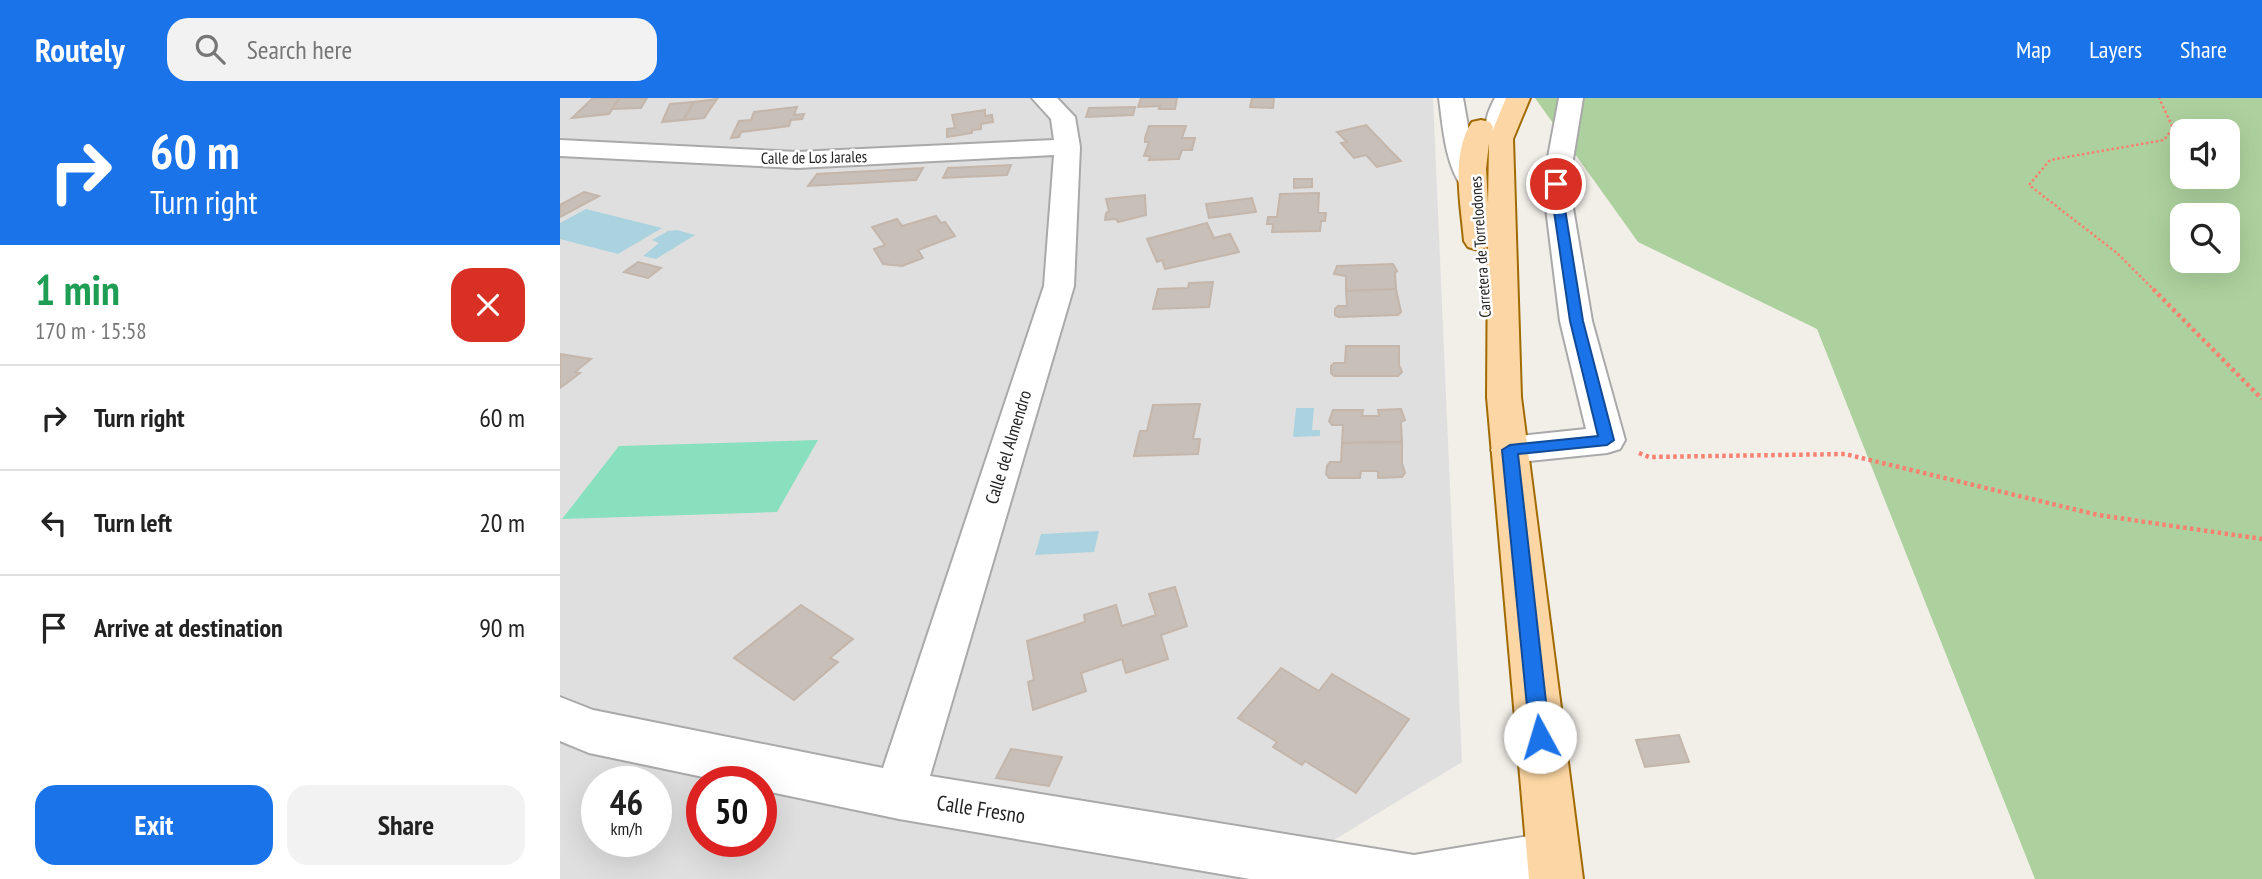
<!DOCTYPE html>
<html lang="en">
<head>
<meta charset="utf-8">
<style>
  body { margin:0; font-family:"PT Sans Narrow",sans-serif; background:#f2f2f2; color:#222; height:100vh; display:flex; flex-direction:column; font-size:26px; white-space:nowrap }
  * { box-sizing:border-box; margin:0 }
  p { font-size:23px; color:#767676 }
  .icon { flex:none; width:38px; height:38px; fill:none; stroke:currentColor; stroke-width:2; stroke-linecap:round; stroke-linejoin:round }
  .map { position:relative; flex:1; overflow:hidden }
  .sheet { display:flex; flex-direction:column; background:#fff; width:560px }
  .sheet>* { flex:none }
  .guide { background:#1a73e8; color:#fff; overflow:hidden }
  .tools { position:absolute; left:1610px; top:21px; display:grid; gap:14px }
  .tools a { display:grid; place-items:center; width:70px; height:70px; border-radius:14px; background:#fff; box-shadow:0 7px 28px #0002; font-size:35px }
  .speed { position:absolute; left:21px; top:668px; display:flex; gap:14px; font-size:35px; font-weight:700; text-align:center }
  .speed>* { display:grid; place-content:center; width:91px; height:91px; border-radius:50%; background:#fff; box-shadow:0 7px 28px #0002; line-height:1 }
  .speed small { font-size:18px; font-weight:400 }
  .speed .limit { border:10px solid #d22; background:#fff; color:#111 }
  .pin { position:absolute; display:grid; place-items:center; width:60px; height:60px; color:#fff; margin:-30px; border:4px solid #fff; border-radius:50%; box-shadow:0 2px 7px #0007 }
  .me { position:absolute; width:77px; margin:-38px; rotate:354deg; stroke-linejoin:round; filter:drop-shadow(0 0 5px #0008) }
  .turn { display:flex; align-items:center; gap:24px; height:147px; padding:0 35px; font-size:32px }
  .turn .icon { width:91px; height:91px; stroke-width:2.5 }
  .turn b { display:block; font-size:49px; line-height:60px }
  .round { display:grid; place-items:center; flex:none; width:74px; height:74px; border-radius:21px; background:#f2f2f2 }
  .headline { display:flex; align-items:center; justify-content:space-between; height:119px; padding:0 35px }
  h1 { font-size:42px; font-weight:700; line-height:52px; color:#1e9e55 }
  .cta { display:flex; gap:14px; margin-top:auto; padding:14px 35px }
  .cta a { flex:1; height:80px; border-radius:21px; background:#1a73e8; color:#fff; font-size:28px; font-weight:700; line-height:80px; text-align:center }
  .cta a+a { background:#f2f2f2; color:#222 }
  ul { padding:0; list-style:none }
  li { display:flex; align-items:center; gap:21px; height:105px; padding:0 35px; border-top:2px solid #e0e0e0 }
  li div { flex:1 }
  li b { display:block; font-size:26px }
  li em { font-style:normal }
  header { display:flex; align-items:center; gap:42px; box-sizing:border-box; height:98px; padding:0 35px; background:#1a73e8; color:#fff }
  header strong { font-size:33px }
  nav { display:flex; gap:38px; margin-inline-start:auto; font-size:24px }
  .search { width:490px; height:63px; background:#f2f2f2; display:flex; align-items:center; gap:18px; box-sizing:border-box; padding:0 24px; border-radius:21px; color:#767676; font-size:26px }
  main { display:flex; flex:1; min-height:0 }
  .map>svg:first-child { display:block }
</style>
</head>
<body>
<header>
<strong>Routely</strong>
<div class="search"><svg class="icon" aria-label="search" viewBox="0 0 24 24"><circle cx="10" cy="10" r="6"/><path d="M15 15l6 6"/></svg>Search here</div>
<nav><a>Map</a><a>Layers</a><a>Share</a></nav>
</header>
<main>
<section class="sheet">
<div class="guide">
<div class="turn"><svg class="icon" aria-label="right" viewBox="0 0 24 24"><path d="M7 20v-9h11M14 6l5 5-5 5"/></svg><div><b>60 m</b>Turn right</div></div>
</div>
<div class="headline"><div><h1>1 min</h1><p>170 m · 15:58</p></div><a class="round" style="background:#d93025;color:#fff"><svg class="icon" aria-label="close" viewBox="0 0 24 24"><path d="M6 6l12 12M18 6L6 18"/></svg></a></div>
<ul>
<li><svg class="icon" aria-label="right" viewBox="0 0 24 24"><path d="M7 20v-9h11M14 6l5 5-5 5"/></svg><div><b>Turn right</b></div><em>60 m</em></li>
<li><svg class="icon" aria-label="left" viewBox="0 0 24 24"><path d="M17 20v-9H6M10 6l-5 5 5 5"/></svg><div><b>Turn left</b></div><em>20 m</em></li>
<li><svg class="icon" aria-label="arrive" viewBox="0 0 24 24"><path d="M6 21V4h12l-3 4 3 4H6"/></svg><div><b>Arrive at destination</b></div><em>90 m</em></li>
</ul>
<div class="cta"><a>Exit</a><a>Share</a></div>
</section>
<div class="map">
<svg width="1702" height="781" viewBox="0 0 1702 781">
  <rect width="100%" height="100%" fill="#f2efe9"/>
  <path fill="#e0dfdf" fill-rule="evenodd" d="M 0,0 L 873,0 L 902,664 L 710,781 L 0,781 ZM 37,684 L 96,684 L 96,744 L 37,744 ZM 142,684 L 201,684 L 201,744 L 142,744 Z"/>
  <path fill="#add19e" fill-rule="evenodd" d="M 975,0 L 1702,0 L 1702,781 L 1475,781 L 1257,231 L 1078,144 ZM 1622,33 L 1668,33 L 1668,79 L 1622,79 ZM 1622,117 L 1668,117 L 1668,163 L 1622,163 Z"/>
  <path fill="#88e0be" d="M 258,342 L 217,414 L 2,421 L 59,348 Z"/>
  <g fill="#aad3df">
    <path d="M 26,111 L 102,130 L 58,156 L 0,141 L 0,125 Z"/>
    <path d="M 117,132 L 135,137 L 96,161 L 83,158 L 99,145 L 92,142 L 108,133 Z"/>
    <path d="M 736,310 L 754,310 L 752,332 L 760,332 L 760,338 L 733,339 Z"/>
    <path d="M 539,433 L 534,454 L 475,457 L 481,436 Z"/>
  </g>
  <g fill="#c7bfb8" stroke="#c4b6ab" stroke-width="2">
    <path d="M 33,0 L 60,0 L 49,16 L 12,20 Z"/>
    <path d="M 60,0 L 87,0 L 81,10 L 52,11 Z"/>
    <path d="M 581,0 L 617,0 L 615,11 L 599,11 L 600,8 L 578,9 Z"/>
    <path d="M 692,0 L 714,0 L 713,10 L 690,9 Z"/>
    <path d="M 157,1 L 144,20 L 123,22 L 134,4 Z"/>
    <path d="M 134,4 L 123,22 L 102,24 L 110,6 Z"/>
    <path d="M 237,9 L 234,17 L 244,16 L 242,21 L 231,22 L 229,28 L 181,34 L 179,39 L 171,40 L 179,23 L 191,22 L 194,14 Z"/>
    <path d="M 575,9 L 573,17 L 526,19 L 529,10 Z"/>
    <path d="M 425,12 L 425,18 L 432,17 L 433,24 L 421,26 L 421,31 L 412,32 L 412,35 L 387,39 L 387,31 L 395,30 L 392,17 Z"/>
    <path d="M 806,27 L 829,51 L 841,63 L 817,69 L 806,57 L 794,60 L 781,45 L 787,44 L 777,34 Z"/>
    <path d="M 589,28 L 626,28 L 622,40 L 635,40 L 632,52 L 622,52 L 619,61 L 589,62 L 590,58 L 584,58 L 589,44 L 585,44 L 585,40 Z"/>
    <path d="M 451,67 L 447,77 L 383,80 L 388,70 Z"/>
    <path d="M 363,70 L 356,82 L 248,88 L 257,76 Z"/>
    <path d="M 734,81 L 752,81 L 752,89 L 734,90 Z"/>
    <path d="M 24,94 L 39,98 L 0,119 L 0,107 Z"/>
    <path d="M 759,95 L 758,115 L 766,115 L 765,123 L 761,123 L 760,133 L 712,134 L 713,126 L 707,126 L 708,119 L 717,119 L 720,96 Z"/>
    <path d="M 585,97 L 586,117 L 558,124 L 556,121 L 545,122 L 546,115 L 549,113 L 546,101 Z"/>
    <path d="M 692,100 L 696,114 L 649,120 L 646,106 Z"/>
    <path d="M 376,118 L 381,125 L 385,124 L 395,138 L 358,152 L 363,160 L 342,168 L 323,166 L 314,151 L 325,147 L 312,129 L 337,121 L 342,128 Z"/>
    <path d="M 647,125 L 654,140 L 670,136 L 679,154 L 605,171 L 602,162 L 597,164 L 587,141 Z"/>
    <path d="M 78,164 L 101,170 L 88,180 L 64,174 Z"/>
    <path d="M 833,166 L 837,173 L 835,175 L 836,191 L 786,193 L 786,178 L 774,176 L 777,168 Z"/>
    <path d="M 653,184 L 649,209 L 593,211 L 598,191 L 628,190 L 629,185 Z"/>
    <path d="M 836,191 L 841,214 L 838,217 L 778,219 L 775,217 L 775,211 L 778,208 L 787,208 L 786,193 Z"/>
    <path d="M 786,248 L 839,248 L 839,267 L 842,274 L 838,278 L 774,278 L 771,275 L 771,268 L 774,265 L 785,265 Z"/>
    <path d="M 0,256 L 31,261 L 15,274 L 20,275 L 0,290 Z"/>
    <path d="M 640,306 L 633,341 L 640,341 L 638,356 L 574,358 L 580,333 L 587,333 L 593,307 Z"/>
    <path d="M 841,311 L 845,322 L 841,324 L 842,344 L 782,345 L 783,327 L 772,327 L 769,323 L 773,312 L 803,312 L 802,318 L 819,318 L 818,312 Z"/>
    <path d="M 842,344 L 842,365 L 845,375 L 842,379 L 818,380 L 818,373 L 801,373 L 800,380 L 769,380 L 766,376 L 767,368 L 770,364 L 781,364 L 782,345 Z"/>
    <path d="M 615,489 L 627,528 L 601,537 L 608,561 L 566,575 L 562,561 L 521,575 L 526,593 L 473,612 L 468,584 L 474,582 L 467,543 L 525,524 L 524,517 L 556,507 L 562,528 L 596,517 L 589,496 Z"/>
    <path d="M 241,507 L 293,541 L 270,560 L 278,564 L 234,602 L 174,560 Z"/>
    <path d="M 721,570 L 759,593 L 772,576 L 849,621 L 796,695 L 745,663 L 742,667 L 713,649 L 717,644 L 678,620 Z"/>
    <path d="M 1119,637 L 1129,664 L 1085,669 L 1076,642 Z"/>
    <path d="M 451,651 L 502,659 L 489,688 L 436,680 Z"/>
  </g>
  <g fill="none" stroke-linecap="round" stroke-linejoin="round">
    <defs>
      <g id="minor">
        <path d="M 472,0 L 497,0 L 515,19 L 520,49 L 514,188 L 370,678 L 854,757 L 993,734 L 1012,741 L 1019,760 L 1012,779 L 1006,781 L 690,781 L 339,721 L 201,692 L 201,684 L 167,684 L 29,655 L 0,643 L 0,599 L 33,612 L 323,670 L 484,188 L 494,57 L 237,70 L 0,58 L 0,42 L 237,54 L 494,42 L 491,21 Z"/>
        <path d="M 879,0 L 903,0 L 912,51 L 925,85 L 921,91 L 912,93 L 903,91 C 885,65 883,30 879,0 Z"/>
        <path d="M 935,0 L 959,0 L 949,18 L 953,41 L 950,46 L 941,48 L 932,46 C 921,30 927,15 935,0 Z"/>
        <path d="M 999,0 L 1023,0 L 1009,86 L 1032,223 L 1065,342 L 1060,351 L 1047,355 L 950,365 L 937,361 L 931,352 L 937,343 L 950,339 L 1026,331 L 1000,223 L 983,86 Z"/>
      </g>
      <path id="major" d="M 946,0 L 970,0 L 953,41 L 961,299 L 1023,781 L 969,781 L 927,299 L 928,149 L 918,152 L 908,149 L 904,143 C 901,106 890,56 912,24 L 921,22 L 930,24 L 933,29 L 932,34 ZM 929,45 L 928,106 L 926,71 Z"/>
    </defs>
    <use href="#minor" stroke="#a9a9a9" stroke-width="4"/>
    <use href="#major" stroke="#a06b00" stroke-width="4"/>
    <path stroke="#fa8072" stroke-width="2.5" stroke-dasharray="2.5 2.5" stroke-linecap="butt" d="M 1595,193 L 1557,155 L 1469,87 L 1490,62 L 1604,42 L 1613,30 L 1599,0"/>
    <g stroke="#fa8072" stroke-width="4.5" stroke-dasharray="3.5 3.5" stroke-linecap="butt">
      <path d="M 1593,191 L 1702,301"/>
      <path d="M 1079,355 L 1089,359 L 1285,356 L 1538,417 L 1702,441"/>
    </g>
    <use href="#minor" fill="#fff" fill-rule="evenodd"/>
    <use href="#major" fill="#fcd6a4" fill-rule="evenodd"/>
  </g>
  <path fill="#1a73e8" stroke="#114b97" stroke-width="2" d="M 996,82 L 1001,86 L 1023,223 L 1054,342 L 1047,347 L 958,356 L 990,639 L 987,646 L 980,648 L 973,646 L 970,639 L 942,352 L 950,347 L 1038,338 L 1010,223 L 990,86 Z"/>
  <g text-anchor="middle" dominant-baseline="central" stroke-width="5" stroke-linejoin="round" paint-order="stroke">
    <g font-size="16" fill="#222" stroke="#fff">
      <text transform="translate(254 59) rotate(-1)">Calle de Los Jarales</text>
      <text transform="translate(920 149) rotate(-94)">Carretera de Torrelodones</text>
    </g>
    <g font-size="18" fill="#222" stroke="#fff">
      <text transform="translate(448 349) rotate(-73)">Calle del Almendro</text>
    </g>
    <g font-size="21" fill="#222" stroke="#fff">
      <text transform="translate(421 711) rotate(9)">Calle Fresno</text>
    </g>
  </g>
</svg>
<div class="tools">
<a><svg class="icon" aria-label="sound" viewBox="0 0 24 24"><path d="M4 9h4l5-4v14l-5-4H4zM17 9q2 3 0 6"/></svg></a>
<a><svg class="icon" aria-label="search" viewBox="0 0 24 24"><circle cx="10" cy="10" r="6"/><path d="M15 15l6 6"/></svg></a>
</div>
<div class="speed"><div>46<small>km/h</small></div><div class="limit">50</div></div>
<div class="pin" style="left:996px;top:86px;background:#d93025"><svg class="icon" aria-label="arrive" viewBox="0 0 24 24"><path d="M6 21V4h12l-3 4 3 4H6"/></svg></div>
<svg class="me" style="left:980px;top:639px" viewBox="-20 -20 40 40"><circle r="19" fill="#fff"/><path d="M0-13L10 11 0 6-10 11z" fill="#1a73e8"/></svg>
</div>
</main>
</body>
</html>
